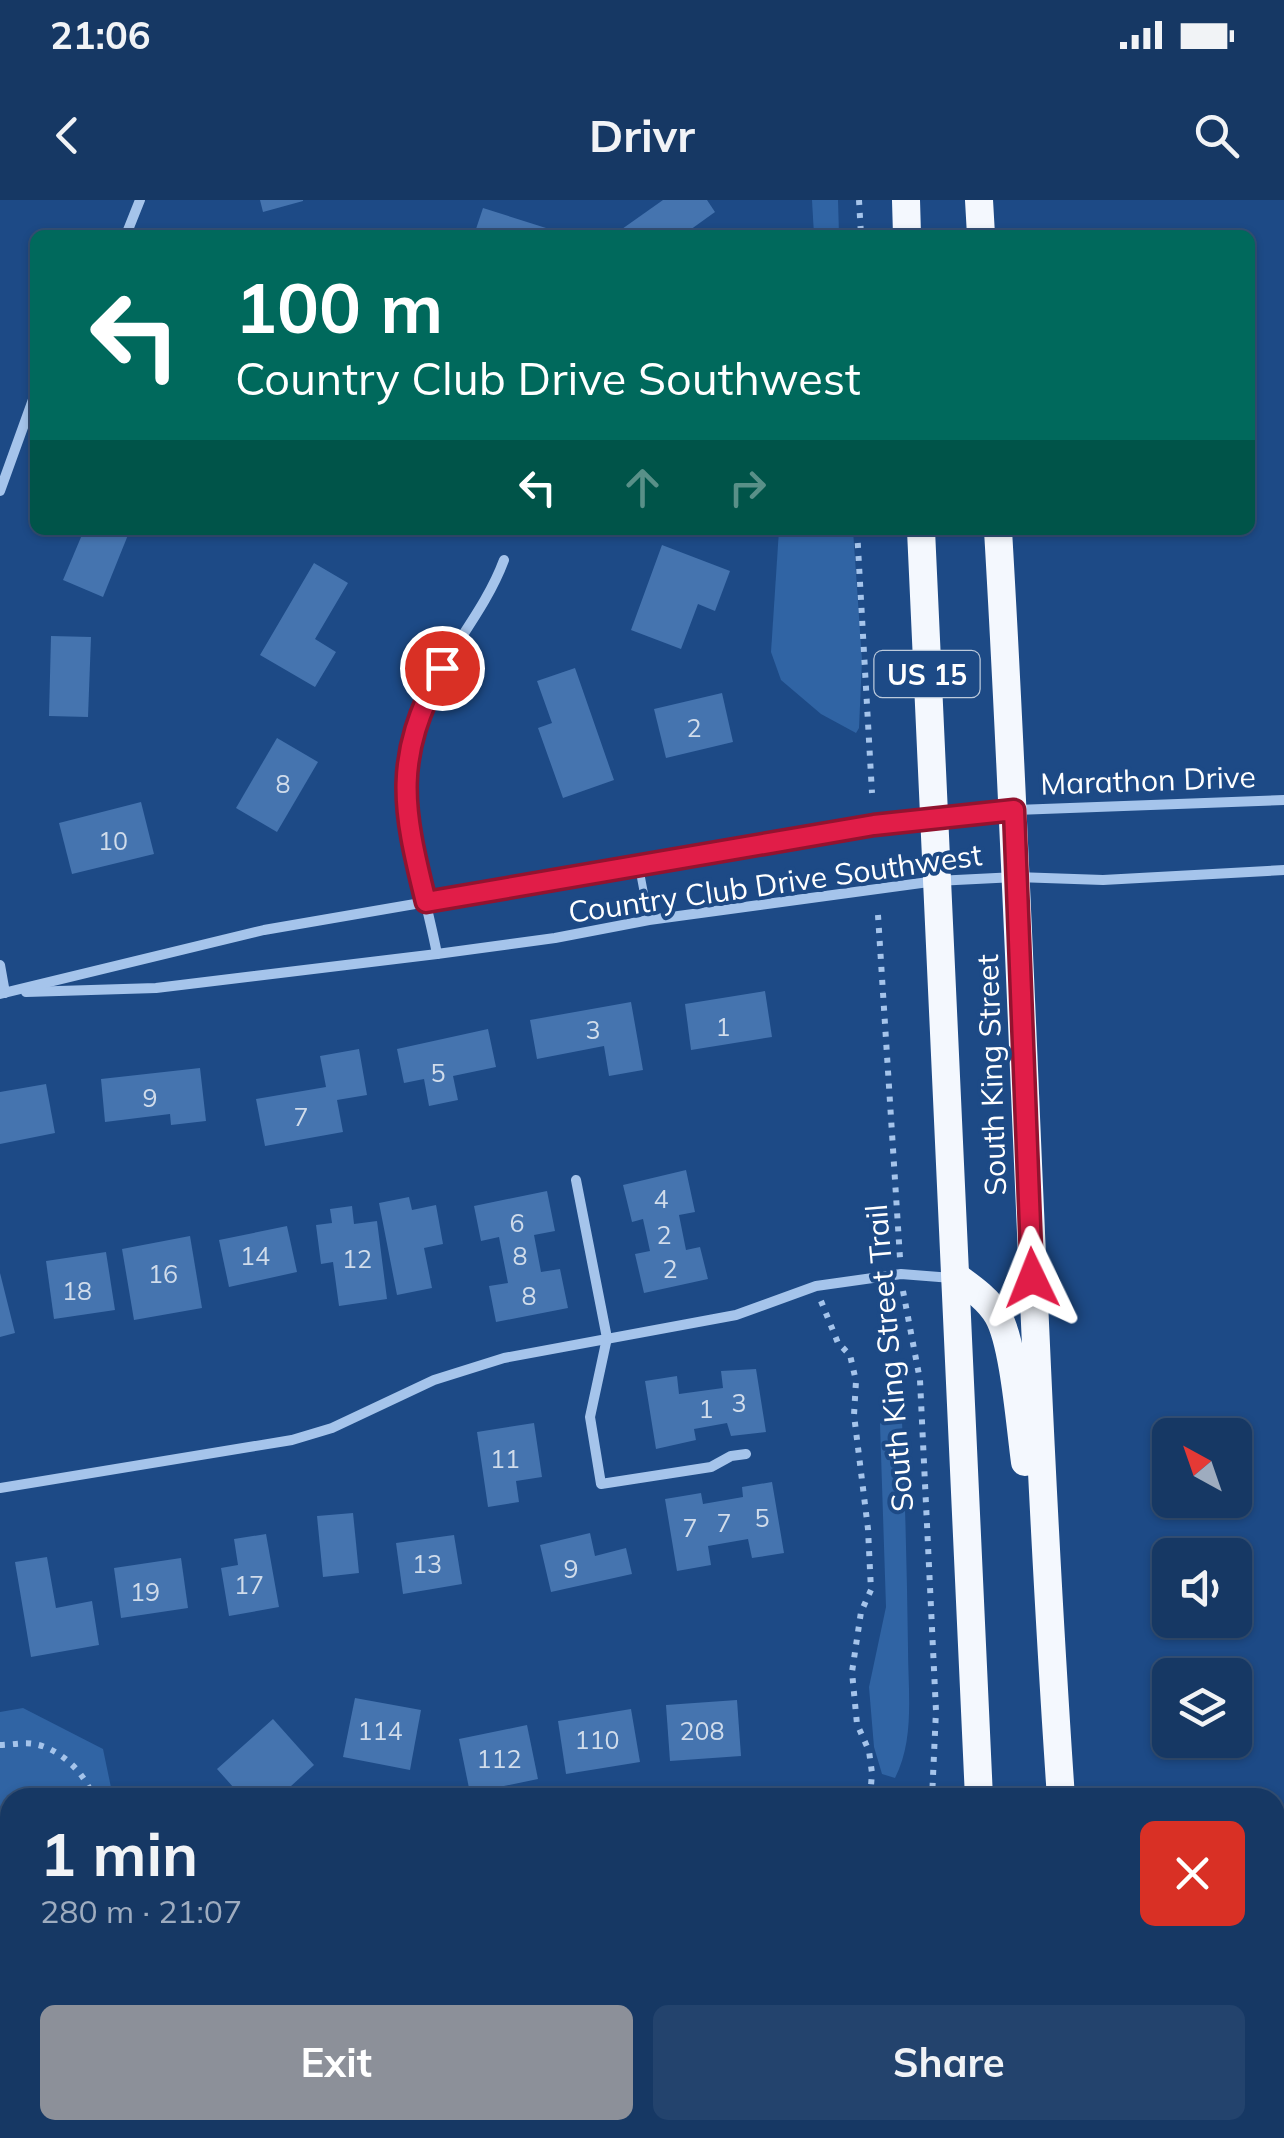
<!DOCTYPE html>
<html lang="en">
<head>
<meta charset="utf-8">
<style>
  body { margin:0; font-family:Mulish,sans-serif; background:#23436d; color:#f1f3f6; height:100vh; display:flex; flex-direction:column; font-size:38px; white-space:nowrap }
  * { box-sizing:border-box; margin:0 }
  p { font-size:32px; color:#9eacbf }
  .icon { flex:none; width:55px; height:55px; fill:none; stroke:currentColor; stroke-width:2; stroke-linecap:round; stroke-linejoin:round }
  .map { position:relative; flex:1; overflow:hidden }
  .drawer { position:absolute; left:0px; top:1588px; width:1285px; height:352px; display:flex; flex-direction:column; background:#163864; border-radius:30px 30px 0 0; box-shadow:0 2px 8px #0004,0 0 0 2px #355278 }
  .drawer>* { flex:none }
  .top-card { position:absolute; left:30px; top:30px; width:1225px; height:305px; border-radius:15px; box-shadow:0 2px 8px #0004,0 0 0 2px #355278; background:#00695c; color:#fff; overflow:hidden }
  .needle { width:65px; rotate:320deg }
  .tools { position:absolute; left:1152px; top:1218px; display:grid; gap:20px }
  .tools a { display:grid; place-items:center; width:100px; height:100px; border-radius:15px; background:#163864; box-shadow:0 2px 8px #0004,0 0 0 2px #355278; font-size:50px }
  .pin { position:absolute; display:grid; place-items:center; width:85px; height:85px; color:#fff; margin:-42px; border:5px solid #fff; border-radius:50%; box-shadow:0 2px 10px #0007 }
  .me { position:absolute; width:110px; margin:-55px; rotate:358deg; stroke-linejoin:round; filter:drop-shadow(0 0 8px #0008) }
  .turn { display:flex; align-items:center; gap:35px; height:210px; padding:0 40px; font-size:45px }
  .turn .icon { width:130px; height:130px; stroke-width:2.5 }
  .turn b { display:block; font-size:70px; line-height:85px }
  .lanes { display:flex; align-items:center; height:95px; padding:0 40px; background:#0003; justify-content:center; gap:50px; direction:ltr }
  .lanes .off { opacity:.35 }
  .round { display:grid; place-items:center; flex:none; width:105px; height:105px; border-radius:15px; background:#23436d }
  .head { display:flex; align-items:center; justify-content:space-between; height:170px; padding:0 40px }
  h1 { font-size:60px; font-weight:700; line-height:75px }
  .cta { display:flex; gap:20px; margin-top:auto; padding:20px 40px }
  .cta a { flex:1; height:115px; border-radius:15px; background:#8c9099; color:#fff; font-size:40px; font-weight:700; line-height:115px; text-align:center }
  .cta a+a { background:#23436d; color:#f1f3f6 }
  .status { display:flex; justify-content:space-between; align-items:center; height:70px; padding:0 50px; background:#163864; direction:ltr }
  .status svg { height:28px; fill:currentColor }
  header { display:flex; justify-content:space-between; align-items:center; height:130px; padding:0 40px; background:#163864; font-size:45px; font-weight:700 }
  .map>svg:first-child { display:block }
</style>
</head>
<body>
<div class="status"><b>21:06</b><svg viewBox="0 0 49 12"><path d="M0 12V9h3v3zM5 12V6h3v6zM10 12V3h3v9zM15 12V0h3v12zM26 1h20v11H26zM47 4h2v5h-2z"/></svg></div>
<header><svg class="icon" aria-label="back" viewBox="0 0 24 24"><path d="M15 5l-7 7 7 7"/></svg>Drivr<svg class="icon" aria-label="search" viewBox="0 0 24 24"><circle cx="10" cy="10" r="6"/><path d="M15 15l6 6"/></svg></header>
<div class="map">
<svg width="1284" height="1938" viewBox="0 0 1284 1938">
  <rect width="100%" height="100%" fill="#1d4a86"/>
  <g fill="#3064a4">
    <path d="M 812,0 L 838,0 L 839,35 L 814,35 Z"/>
    <path d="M 779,330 L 853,330 L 862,460 L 859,528 L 856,533 L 821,514 L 781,480 L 771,452 Z"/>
    <path d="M 891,1208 L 902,1221 C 905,1297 907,1372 908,1448 C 908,1491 915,1539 895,1578 L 882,1574 L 874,1547 L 869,1487 L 886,1407 L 880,1224 Z"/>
    <path d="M 23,1508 L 103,1549 L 113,1597 L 10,1598 L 10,1930 L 175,1930 L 177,1938 L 0,1938 L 0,1512 Z"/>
  </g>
  <g fill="#4574af">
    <path d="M 260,0 L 303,0 L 303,1 L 263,12 Z"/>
    <path d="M 663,0 L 707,0 L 715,12 L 683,35 L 626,35 L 622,29 Z"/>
    <path d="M 483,8 L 546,28 L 543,35 L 474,35 Z"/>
    <path d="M 84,330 L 130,330 L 103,397 L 63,380 Z"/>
    <path d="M 662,345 L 730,371 L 715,411 L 698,404 L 681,449 L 631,430 Z"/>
    <path d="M 314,363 L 348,383 L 315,439 L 336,452 L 315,487 L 260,455 Z"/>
    <path d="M 51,436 L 91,437 L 88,517 L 49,516 Z"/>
    <path d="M 575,468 L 614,580 L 563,598 L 538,528 L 552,523 L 537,481 Z"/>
    <path d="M 722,493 L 733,542 L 666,558 L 654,509 Z"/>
    <path d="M 277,538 L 318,562 L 277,632 L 236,608 Z"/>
    <path d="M 141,602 L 154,654 L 72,674 L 59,623 Z"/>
    <path d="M 765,791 L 772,837 L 691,850 L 685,804 Z"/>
    <path d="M 631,802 L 643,870 L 609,876 L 604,846 L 537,859 L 530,820 Z"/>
    <path d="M 488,829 L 496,867 L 453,876 L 458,900 L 429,906 L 424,879 L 404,883 L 397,849 Z"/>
    <path d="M 359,849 L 367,895 L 337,900 L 343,932 L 265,946 L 256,899 L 326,887 L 320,856 Z"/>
    <path d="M 200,868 L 206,921 L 171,925 L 170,914 L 105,922 L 101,879 Z"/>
    <path d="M 46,884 L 55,933 L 0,944 L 0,892 Z"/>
    <path d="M 686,970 L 695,1012 L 679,1015 L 686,1050 L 700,1047 L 708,1079 L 644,1093 L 635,1054 L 650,1051 L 643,1019 L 632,1022 L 623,985 Z"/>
    <path d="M 547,991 L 555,1031 L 534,1035 L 541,1072 L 560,1069 L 568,1108 L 496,1122 L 489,1086 L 508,1083 L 499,1037 L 481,1041 L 474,1006 Z"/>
    <path d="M 409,997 L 412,1010 L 436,1005 L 443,1044 L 424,1048 L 432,1088 L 397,1095 L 379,1003 Z"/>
    <path d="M 352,1006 L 354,1024 L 377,1021 L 387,1099 L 339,1106 L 333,1062 L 321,1064 L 316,1025 L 332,1023 L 330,1009 Z"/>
    <path d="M 287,1026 L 297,1072 L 229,1087 L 219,1040 Z"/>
    <path d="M 190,1036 L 202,1108 L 134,1120 L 122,1049 Z"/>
    <path d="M 106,1052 L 115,1110 L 54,1119 L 46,1061 Z"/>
    <path d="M 0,1073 L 15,1133 L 0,1137 Z"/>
    <path d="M 756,1169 L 766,1232 L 731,1236 L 727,1223 L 694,1229 L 696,1240 L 656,1249 L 645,1181 L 677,1176 L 679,1194 L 723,1188 L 721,1171 Z"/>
    <path d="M 534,1223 L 542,1277 L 516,1281 L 519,1302 L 488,1307 L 477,1232 Z"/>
    <path d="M 772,1282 L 784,1353 L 752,1358 L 748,1339 L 708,1346 L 711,1365 L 677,1371 L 665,1299 L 701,1293 L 703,1304 L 743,1297 L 742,1287 Z"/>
    <path d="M 353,1313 L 359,1373 L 323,1377 L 317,1316 Z"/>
    <path d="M 590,1333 L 595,1356 L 626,1348 L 632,1374 L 551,1392 L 540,1345 Z"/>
    <path d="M 266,1334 L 279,1407 L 229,1416 L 221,1368 L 238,1365 L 234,1339 Z"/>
    <path d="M 454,1335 L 462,1384 L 403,1394 L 396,1343 Z"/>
    <path d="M 47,1357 L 56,1408 L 92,1401 L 99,1445 L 31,1457 L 15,1362 Z"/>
    <path d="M 181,1358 L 188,1408 L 121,1418 L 114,1368 Z"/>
    <path d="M 355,1498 L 421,1510 L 410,1570 L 343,1557 Z"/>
    <path d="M 737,1500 L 741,1556 L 670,1561 L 666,1505 Z"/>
    <path d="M 631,1509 L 640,1562 L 566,1574 L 558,1521 Z"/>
    <path d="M 273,1519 L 314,1565 L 278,1598 L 243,1598 L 217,1569 Z"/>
    <path d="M 527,1525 L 538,1579 L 470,1593 L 459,1539 Z"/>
    <path d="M 264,1930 L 318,1930 L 319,1938 L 265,1938 Z"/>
  </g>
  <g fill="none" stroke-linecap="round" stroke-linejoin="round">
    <g stroke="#a5c4eb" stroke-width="6" stroke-dasharray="5 8" stroke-linecap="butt">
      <path d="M 859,0 L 861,35"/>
      <path d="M 857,330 L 872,593"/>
      <path d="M 878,715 L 900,1058"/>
      <path d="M 903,1091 L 920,1180 L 936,1511 L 932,1598"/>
      <path d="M 821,1101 L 838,1143 L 850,1155 L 856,1181 L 854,1215 L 868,1329 L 871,1390 L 861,1412 L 852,1472 L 857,1524 L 869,1551 L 872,1573 L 870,1598"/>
      <path d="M 0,1545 C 10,1545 24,1542 34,1544 C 59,1548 86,1573 93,1598"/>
      <path d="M 155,1930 L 157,1938"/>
      <path d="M 876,1930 L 877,1938"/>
      <path d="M 936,1930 L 937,1938"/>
    </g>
    <path stroke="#a5c4eb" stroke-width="8" d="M 639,667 L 649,720"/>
    <g stroke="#a5c4eb" stroke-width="10">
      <path d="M 126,35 L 140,0"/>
      <path d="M 0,291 L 35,194"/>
      <path d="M 437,754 C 420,666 385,586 425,499 C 448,450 485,411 504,360"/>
      <path d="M 0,765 L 5,793"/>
      <path d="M 26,792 L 156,788 L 437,754 L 555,738 L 649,720 L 936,681 L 1016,677 L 1103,680 L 1284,670"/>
      <path d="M 0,794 L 264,730 L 873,625 L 1014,610 L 1284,600"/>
      <path d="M 576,980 L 607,1138 L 590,1217 L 601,1284 L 711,1267 L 731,1256 L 746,1254"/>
      <path d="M 0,1288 L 292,1240 L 332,1228 L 434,1180 L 504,1158 L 736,1115 L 816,1086 L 901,1074 L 952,1078"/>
      <path d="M 400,1930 L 402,1938"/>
    </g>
    <g stroke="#f4f8fe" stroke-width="28">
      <path d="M 906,0 L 907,35"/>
      <path d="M 979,0 L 981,35"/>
      <path d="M 921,330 L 979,1598"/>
      <path d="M 998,330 C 1023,752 1032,1175 1061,1598"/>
      <path d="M 958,1078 C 972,1088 989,1100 998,1116 C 1014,1144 1020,1226 1025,1262"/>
      <path d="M 999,1930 L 1000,1938"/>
      <path d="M 1073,1930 L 1074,1938"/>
    </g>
  </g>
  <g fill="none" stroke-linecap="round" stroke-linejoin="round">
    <defs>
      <path id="route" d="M 442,468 C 393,559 402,606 426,702 L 874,625 L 1014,610 L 1032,1078"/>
    </defs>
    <use href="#route" stroke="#92132f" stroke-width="25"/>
    <use href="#route" stroke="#e11d48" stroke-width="18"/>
  </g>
  <g text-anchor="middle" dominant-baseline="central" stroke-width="8" stroke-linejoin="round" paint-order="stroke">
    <g font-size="25" fill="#d0dceb">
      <text x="694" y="527">2</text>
      <text x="283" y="583">8</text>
      <text x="113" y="640">10</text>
      <text x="723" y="826">1</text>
      <text x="593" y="829">3</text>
      <text x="438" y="872">5</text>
      <text x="150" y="897">9</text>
      <text x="301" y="916">7</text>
      <text x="661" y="998">4</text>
      <text x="517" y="1022">6</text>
      <text x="664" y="1034">2</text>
      <text x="255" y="1055">14</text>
      <text x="520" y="1055">8</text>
      <text x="357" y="1058">12</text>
      <text x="670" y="1068">2</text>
      <text x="163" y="1073">16</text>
      <text x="77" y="1090">18</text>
      <text x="529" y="1095">8</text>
      <text x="739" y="1202">3</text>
      <text x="706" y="1208">1</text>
      <text x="505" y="1258">11</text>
      <text x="762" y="1317">5</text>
      <text x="724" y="1322">7</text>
      <text x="690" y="1327">7</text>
      <text x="427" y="1363">13</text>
      <text x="571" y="1368">9</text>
      <text x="249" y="1384">17</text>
      <text x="145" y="1391">19</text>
      <text x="380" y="1530">114</text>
      <text x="702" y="1530">208</text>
      <text x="597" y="1539">110</text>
      <text x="499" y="1558">112</text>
    </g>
    <rect fill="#1d4a86" stroke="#bbc9db" stroke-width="2.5" x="874.5" y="451" width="105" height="46" rx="8"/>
    <g font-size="28" font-weight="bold" fill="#fff">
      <text x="927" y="474">US 15</text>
    </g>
    <g font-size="30" fill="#fff" stroke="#1d4a86">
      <text transform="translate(1148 580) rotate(-2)">Marathon Drive</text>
      <text transform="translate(775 683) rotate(-8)">Country Club Drive Southwest</text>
      <text transform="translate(991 875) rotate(-92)">South King Street</text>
      <text transform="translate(889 1158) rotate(-95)">South King Street Trail</text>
    </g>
  </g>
</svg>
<div class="tools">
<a><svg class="needle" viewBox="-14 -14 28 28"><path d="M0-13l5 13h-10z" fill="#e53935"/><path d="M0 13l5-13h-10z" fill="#9eacbf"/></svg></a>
<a><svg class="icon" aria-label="sound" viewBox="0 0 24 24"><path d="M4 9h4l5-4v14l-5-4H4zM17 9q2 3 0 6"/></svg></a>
<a><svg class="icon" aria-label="layers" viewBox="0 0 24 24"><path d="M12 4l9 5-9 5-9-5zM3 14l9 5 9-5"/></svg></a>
</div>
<div class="pin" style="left:442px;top:468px;background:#d93025"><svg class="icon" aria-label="arrive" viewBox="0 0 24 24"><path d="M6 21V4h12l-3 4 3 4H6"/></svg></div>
<svg class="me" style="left:1032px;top:1078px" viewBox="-20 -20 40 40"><path d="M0-17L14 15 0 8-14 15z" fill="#e11d48" stroke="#fff" stroke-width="4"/></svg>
<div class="top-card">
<div class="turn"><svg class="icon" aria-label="left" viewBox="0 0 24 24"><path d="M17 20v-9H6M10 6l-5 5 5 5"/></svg><div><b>100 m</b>Country Club Drive Southwest</div></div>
<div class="lanes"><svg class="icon" aria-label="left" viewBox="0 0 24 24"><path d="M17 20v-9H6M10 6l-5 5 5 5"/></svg><svg class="icon off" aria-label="ahead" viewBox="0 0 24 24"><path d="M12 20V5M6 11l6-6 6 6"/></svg><svg class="icon off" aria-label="right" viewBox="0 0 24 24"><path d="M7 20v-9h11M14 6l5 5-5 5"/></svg></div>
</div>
<section class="drawer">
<div class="head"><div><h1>1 min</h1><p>280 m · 21:07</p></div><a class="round" style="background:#d93025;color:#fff"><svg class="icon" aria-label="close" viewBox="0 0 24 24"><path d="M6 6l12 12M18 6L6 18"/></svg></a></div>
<div class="cta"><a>Exit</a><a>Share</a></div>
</section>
</div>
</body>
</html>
